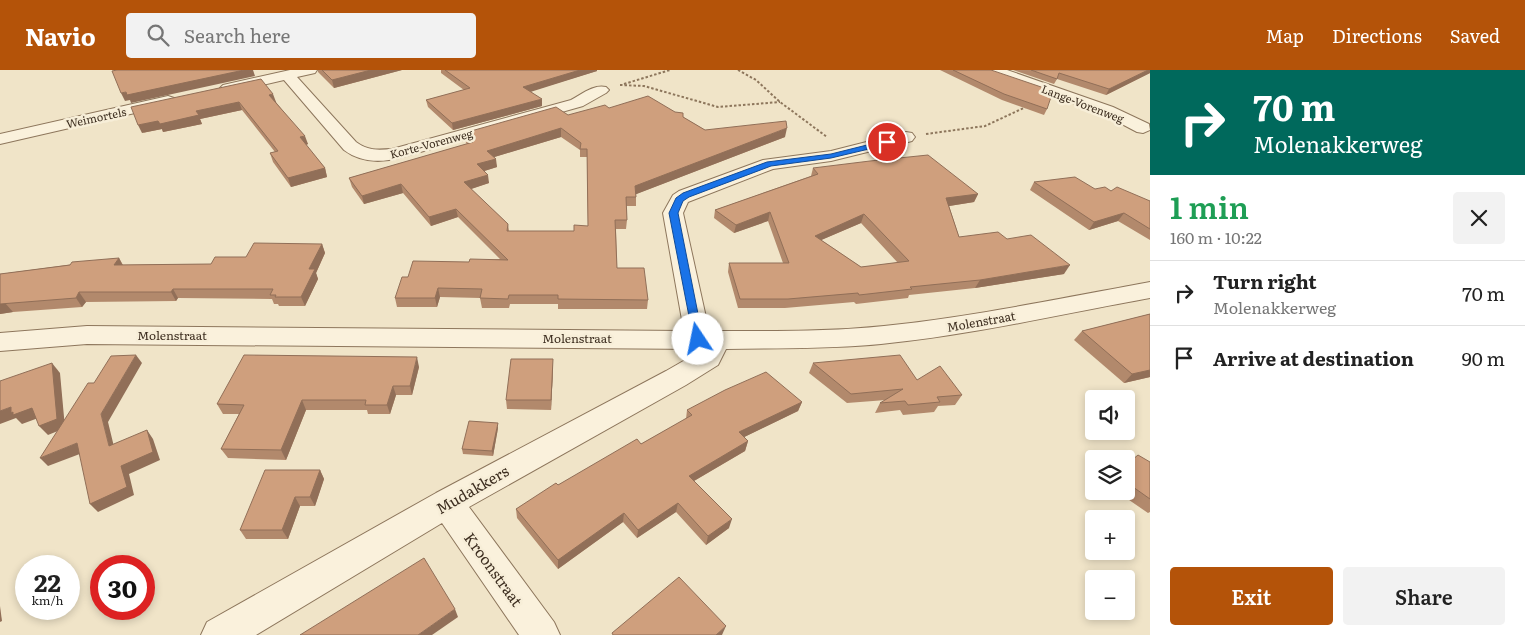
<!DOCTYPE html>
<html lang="en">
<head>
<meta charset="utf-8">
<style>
  body { margin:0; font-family:Literata,serif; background:#f2f2f2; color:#222; height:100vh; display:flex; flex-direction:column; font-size:19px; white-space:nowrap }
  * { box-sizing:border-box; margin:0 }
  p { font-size:16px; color:#767676 }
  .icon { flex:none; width:28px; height:28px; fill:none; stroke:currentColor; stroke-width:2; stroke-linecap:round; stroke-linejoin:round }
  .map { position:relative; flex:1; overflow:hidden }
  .side { display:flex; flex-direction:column; background:#fff; width:375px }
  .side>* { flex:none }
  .guide { background:#00695c; color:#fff; overflow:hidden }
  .buttons { position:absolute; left:1085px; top:320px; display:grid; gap:10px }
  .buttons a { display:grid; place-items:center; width:50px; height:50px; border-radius:5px; background:#fff; box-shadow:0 2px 8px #0003; font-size:25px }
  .speed { position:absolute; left:15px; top:485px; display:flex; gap:10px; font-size:25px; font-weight:700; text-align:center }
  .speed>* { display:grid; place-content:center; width:65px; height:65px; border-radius:50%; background:#fff; box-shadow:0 2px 8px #0003; line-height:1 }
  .speed small { font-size:12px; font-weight:400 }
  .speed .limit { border:8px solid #d22; background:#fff; color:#111 }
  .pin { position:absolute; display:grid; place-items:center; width:42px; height:42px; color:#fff; margin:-21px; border:2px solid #fff; border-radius:50%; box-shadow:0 1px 5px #0007 }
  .me { position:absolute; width:55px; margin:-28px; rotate:349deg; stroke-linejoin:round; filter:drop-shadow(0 0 4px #0008) }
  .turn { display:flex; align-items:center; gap:18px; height:105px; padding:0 20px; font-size:22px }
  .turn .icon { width:65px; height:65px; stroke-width:2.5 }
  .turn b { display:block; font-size:35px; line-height:42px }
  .round { display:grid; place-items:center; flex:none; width:52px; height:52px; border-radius:5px; background:#f2f2f2 }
  .overview { display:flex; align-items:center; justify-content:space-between; height:85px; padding:0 20px }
  h1 { font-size:30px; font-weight:600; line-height:38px; color:#1e9e55 }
  .button { display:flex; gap:10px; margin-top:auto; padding:10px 20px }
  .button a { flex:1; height:58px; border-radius:5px; background:#b45309; color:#fff; font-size:20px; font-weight:600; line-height:58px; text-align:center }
  .button a+a { background:#f2f2f2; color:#222 }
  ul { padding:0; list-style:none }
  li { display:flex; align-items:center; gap:15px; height:65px; padding:0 20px; border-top:1px solid #e0e0e0 }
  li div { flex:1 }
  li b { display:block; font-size:19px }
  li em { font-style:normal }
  header { display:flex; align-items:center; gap:30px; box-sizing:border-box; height:70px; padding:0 25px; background:#b45309; color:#fff }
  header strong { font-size:24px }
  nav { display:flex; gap:28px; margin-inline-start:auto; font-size:18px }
  .search { width:350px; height:45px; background:#f2f2f2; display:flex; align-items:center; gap:12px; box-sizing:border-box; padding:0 18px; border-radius:5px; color:#767676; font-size:19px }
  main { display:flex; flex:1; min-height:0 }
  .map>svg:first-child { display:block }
</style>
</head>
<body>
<header>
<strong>Navio</strong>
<div class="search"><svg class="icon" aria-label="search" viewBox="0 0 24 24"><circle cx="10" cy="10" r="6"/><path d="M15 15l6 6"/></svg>Search here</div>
<nav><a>Map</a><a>Directions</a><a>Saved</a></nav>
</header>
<main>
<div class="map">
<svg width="1150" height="565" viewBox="0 0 1150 565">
  <rect width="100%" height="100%" fill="#f0e4c8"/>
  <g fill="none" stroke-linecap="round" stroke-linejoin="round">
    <defs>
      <g id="minor">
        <path d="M 290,0 L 317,0 L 315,3 L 297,7 L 356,72 C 368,81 378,80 392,79 L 571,30 C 582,24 594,14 606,17 L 609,20 L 606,23 L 583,36 L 399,88 C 380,93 360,92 344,80 L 284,10 L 228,23 L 223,21 L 220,18 L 223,15 Z"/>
        <path d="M 986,0 L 1007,0 L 1113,37 L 1149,54 L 1150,60 L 1143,63 L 1137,62 L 1101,43 L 988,3 Z"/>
        <path d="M 168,26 L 174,28 L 176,31 L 174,34 L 0,74 L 0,64 Z"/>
        <path d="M 906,62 L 912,63 L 915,67 L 912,71 L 831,91 L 773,99 L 688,132 L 683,143 L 709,261 C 767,261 826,262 884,256 C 973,247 1062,228 1150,212 L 1150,228 C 1061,244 972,265 881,274 C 830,279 778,278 726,279 L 718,295 L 686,315 L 469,437 L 554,552 L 560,565 L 519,565 L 442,453 L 256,565 L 201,565 L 207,552 L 436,423 L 666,301 L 699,282 L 700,279 L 87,274 L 0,281 L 0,263 L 87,256 L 684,261 L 663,143 L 673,125 L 679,121 L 763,90 L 831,81 Z"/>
      </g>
    </defs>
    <use href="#minor" stroke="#8d765c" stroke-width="2"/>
    <g stroke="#8d765c" stroke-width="2" stroke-dasharray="2.5 2" stroke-linecap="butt">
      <path d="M 738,0 L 756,10 L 780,32 L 827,67"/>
      <path d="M 624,14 L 670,0"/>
      <path d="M 620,15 L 644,16 L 718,37 L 780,32"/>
      <path d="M 926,64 L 985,56 L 1028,36"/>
    </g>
    <use href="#minor" fill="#faf1dc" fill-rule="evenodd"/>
  </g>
  <g fill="#b2896c" fill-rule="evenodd">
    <path d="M 318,0 L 402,0 L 334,18 L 318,2 Z"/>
    <path d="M 441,0 L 597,0 L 597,1 L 531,21 L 542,36 L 453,60 L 428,37 L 426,30 L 464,20 L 441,3 Z"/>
    <path d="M 940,0 L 991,0 L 1047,39 L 1044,45 L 1002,30 Z"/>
    <path d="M 1013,0 L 1150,0 L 1150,3 L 1106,25 L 1057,9 L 1054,14 Z"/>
    <path d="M 261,9 L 276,32 L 308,74 L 306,75 L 325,98 L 327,107 L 291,117 L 273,92 L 270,83 L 275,82 L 242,40 L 200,49 L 202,54 L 163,62 L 162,59 L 142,63 Z"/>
    <path d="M 609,38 L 683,47 L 705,60 L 785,67 L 636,124 L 636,136 L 626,136 L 627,150 L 626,159 L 616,159 L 617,198 L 648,230 L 647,239 L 558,239 L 558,234 L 510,234 L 509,238 L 482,238 L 480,228 L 440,227 L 437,237 L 397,237 L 395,228 L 408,207 L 469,192 L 500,189 L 458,147 L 431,156 L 403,123 L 364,134 L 352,117 L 349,108 L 467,74 L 465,71 L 464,63 ZM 561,67 L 580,80 L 580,87 L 587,87 L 588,156 L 574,161 L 509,161 L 508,154 L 471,119 L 489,113 L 484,101 L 497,97 L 494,87 Z"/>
    <path d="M 813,98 L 978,124 L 974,132 L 949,136 L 959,167 L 1007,169 L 1064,204 L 975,218 L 909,225 L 908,228 L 856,234 L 854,232 L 785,238 L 738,238 L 728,202 L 729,193 L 783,193 L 768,151 L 734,163 L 714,148 L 715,140 L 811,106 ZM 861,153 L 898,193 L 861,197 L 821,170 Z"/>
    <path d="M 1034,112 L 1111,121 L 1150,131 L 1150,170 L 1118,151 L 1089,160 L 1030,120 Z"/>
    <path d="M 322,174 L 325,183 L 316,203 L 318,209 L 305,236 L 279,236 L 278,234 L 274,234 L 272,229 L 178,228 L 176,231 L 86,232 L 82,237 L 13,242 L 0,244 L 0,204 L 119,188 L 123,195 L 211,194 Z"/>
    <path d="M 1150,244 L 1150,307 L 1124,313 L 1074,270 L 1082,261 Z"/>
    <path d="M 813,293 L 917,310 L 962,325 L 955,335 L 938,336 L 934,342 L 903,345 L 900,340 L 875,343 L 880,333 L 886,330 L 847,333 L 809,303 Z"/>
    <path d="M 419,297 L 412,325 L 396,325 L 390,344 L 368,344 L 367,340 L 306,340 L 286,390 L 228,388 L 221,379 L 239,344 L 223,344 L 217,334 Z"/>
    <path d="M 553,299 L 551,340 L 507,339 L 506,330 Z"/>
    <path d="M 802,332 L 798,341 L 744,367 L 748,371 L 745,381 L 694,411 L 729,458 L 706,475 L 676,442 L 637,468 L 623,452 L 558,499 L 517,448 L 516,439 L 558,415 L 641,374 L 686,349 L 687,340 Z"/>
    <path d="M 498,358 L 493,386 L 463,384 L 462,379 Z"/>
    <path d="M 1150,392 L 1150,442 L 1148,443 L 1116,421 L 1126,421 L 1126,395 Z"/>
    <path d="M 320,400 L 324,409 L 315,436 L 300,436 L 288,469 L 246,469 L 240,460 Z"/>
  </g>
  <g fill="#916f58">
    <path d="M 244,0 L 253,0 L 255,6 L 131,33 L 130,30 L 125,31 L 121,23 Z"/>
    <path d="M 371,0 L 402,0 L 334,18 L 332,10 Z"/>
    <path d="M 580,0 L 597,0 L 597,1 L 524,24 L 523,17 Z"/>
    <path d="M 1148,0 L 1150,0 L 1150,3 L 1106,25 L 1109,19 Z"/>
    <path d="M 273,24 L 276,32 L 272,33 L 269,25 Z"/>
    <path d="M 542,29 L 542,36 L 453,60 L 452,53 Z"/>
    <path d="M 239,32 L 242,40 L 200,49 L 202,54 L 163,62 L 162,59 L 142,63 L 138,55 L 196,41 Z"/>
    <path d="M 561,58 L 561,67 L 488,89 L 487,81 Z"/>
    <path d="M 787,58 L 785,67 L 634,125 L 635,116 Z"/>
    <path d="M 305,66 L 308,74 L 303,76 L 300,67 Z"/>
    <path d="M 496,89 L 497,97 L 478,103 L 477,94 Z"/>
    <path d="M 325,98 L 327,107 L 291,117 L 288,108 Z"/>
    <path d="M 488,105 L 489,113 L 465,121 L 464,112 Z"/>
    <path d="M 401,114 L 403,123 L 364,134 L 362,126 Z"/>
    <path d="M 978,124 L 974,132 L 943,137 L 946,128 Z"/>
    <path d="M 456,139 L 458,147 L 431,156 L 429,147 Z"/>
    <path d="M 770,142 L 768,151 L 734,163 L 736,155 Z"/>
    <path d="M 1124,143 L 1118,151 L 1089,160 L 1094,152 Z"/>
    <path d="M 864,144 L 861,153 L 812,174 L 815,166 Z"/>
    <path d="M 322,174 L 325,183 L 316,203 L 318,209 L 305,236 L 301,227 L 309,199 Z"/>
    <path d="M 119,188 L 124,198 L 114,195 Z"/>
    <path d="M 1070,195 L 1064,204 L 975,218 L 980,210 Z"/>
    <path d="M 438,218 L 440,227 L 437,237 L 435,228 Z"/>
    <path d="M 173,219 L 178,228 L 176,231 L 171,222 Z"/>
    <path d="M 79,222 L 86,232 L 82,237 L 76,228 Z"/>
    <path d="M 5,233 L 13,242 L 0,244 L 0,234 Z"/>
    <path d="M 136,285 L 142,293 L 108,352 L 116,385 L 109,376 L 101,344 Z"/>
    <path d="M 417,287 L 419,297 L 412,325 L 410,316 Z"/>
    <path d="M 553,289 L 553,299 L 551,340 L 551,330 Z"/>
    <path d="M 52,293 L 60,303 L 65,358 L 48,365 L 39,356 Z"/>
    <path d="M 1150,300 L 1150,307 L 1124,313 L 1132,304 Z"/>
    <path d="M 393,316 L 396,325 L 390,344 L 387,335 Z"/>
    <path d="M 302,330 L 306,340 L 286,390 L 281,380 Z"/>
    <path d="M 802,332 L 798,341 L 736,371 L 739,362 Z"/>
    <path d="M 11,337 L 32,338 L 41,347 L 22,354 L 16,348 L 0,354 L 0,341 Z"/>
    <path d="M 498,353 L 498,358 L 493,386 L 492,381 Z"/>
    <path d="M 147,360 L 153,369 L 160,390 L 129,404 L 134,425 L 98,442 L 90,434 Z"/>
    <path d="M 748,371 L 745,381 L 687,415 L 689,406 Z"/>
    <path d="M 77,373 L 85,382 L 48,396 L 40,388 Z"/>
    <path d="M 320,400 L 324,409 L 315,436 L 310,427 Z"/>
    <path d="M 295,427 L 300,436 L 288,469 L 282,460 Z"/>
    <path d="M 678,433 L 676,442 L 637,468 L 638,460 Z"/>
    <path d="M 624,443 L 623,452 L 558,499 L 558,490 Z"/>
    <path d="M 732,449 L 729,458 L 706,475 L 708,466 Z"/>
    <path d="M 0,536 L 2,551 L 0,552 Z"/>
    <path d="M 455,539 L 458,547 L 432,565 L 418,565 Z"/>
    <path d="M 726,556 L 722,565 L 716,565 Z"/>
  </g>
  <g fill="#cf9f7d" stroke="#916f58" fill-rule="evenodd">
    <path d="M 117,0 L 244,0 L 127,25 L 126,22 L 121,23 L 112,1 Z"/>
    <path d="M 322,0 L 371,0 L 332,10 Z"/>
    <path d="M 445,0 L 580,0 L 523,17 L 542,29 L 452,53 L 426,30 L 470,18 Z"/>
    <path d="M 953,0 L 991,0 L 1053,21 L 1047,39 L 1004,24 Z"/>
    <path d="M 1031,0 L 1148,0 L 1109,19 L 1059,3 L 1057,9 Z"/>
    <path d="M 261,9 L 273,24 L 269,25 L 305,66 L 300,67 L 325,98 L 288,108 L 270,83 L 278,81 L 239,32 L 196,41 L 199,45 L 160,54 L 158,51 L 138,55 L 131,37 Z"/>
    <path d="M 648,26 L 675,42 L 683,43 L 683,47 L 705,60 L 786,51 L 787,58 L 635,116 L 636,127 L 626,127 L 627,150 L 615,150 L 617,198 L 644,198 L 648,230 L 558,229 L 558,225 L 509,225 L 508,229 L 480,228 L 482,219 L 438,218 L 435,228 L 395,228 L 402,207 L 408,207 L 413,191 L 469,192 L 470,189 L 508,190 L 456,139 L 429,147 L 401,114 L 362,126 L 349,108 L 473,72 L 464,63 L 556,37 L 568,45 L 605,35 L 609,38 ZM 561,58 L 581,73 L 580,79 L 587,79 L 588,156 L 574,155 L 574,161 L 507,161 L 508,154 L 464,112 L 488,105 L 477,94 L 496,89 L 487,81 Z"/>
    <path d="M 928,85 L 978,124 L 946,128 L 959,167 L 998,162 L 1007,169 L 1031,165 L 1070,195 L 980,210 L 910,217 L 912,219 L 859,225 L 858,223 L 788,229 L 740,229 L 729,193 L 789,193 L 770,142 L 736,155 L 715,140 L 818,104 L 813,98 L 870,91 ZM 864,144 L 909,191 L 861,197 L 815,166 Z"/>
    <path d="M 1075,107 L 1095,119 L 1105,117 L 1111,121 L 1117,117 L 1150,131 L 1150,159 L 1124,143 L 1094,152 L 1034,112 Z"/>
    <path d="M 254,173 L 322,174 L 309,199 L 315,199 L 301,227 L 275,227 L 276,225 L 270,225 L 273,219 L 173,219 L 171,222 L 79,222 L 76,228 L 0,234 L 0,204 L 70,195 L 72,192 L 119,188 L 114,195 L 211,194 L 215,187 L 246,187 Z"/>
    <path d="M 1150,244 L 1150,300 L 1132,304 L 1082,261 Z"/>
    <path d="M 136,285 L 101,344 L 109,376 L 147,360 L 153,382 L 121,396 L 127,417 L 90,434 L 77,373 L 40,388 L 88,313 L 94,313 L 111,286 Z"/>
    <path d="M 244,285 L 417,287 L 410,316 L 393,316 L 387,335 L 365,335 L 366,330 L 302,330 L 281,380 L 221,379 L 244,335 L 217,334 Z"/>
    <path d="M 900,285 L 917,310 L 940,296 L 962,325 L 937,327 L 940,332 L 908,335 L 905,331 L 880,333 L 903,319 L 851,324 L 813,293 Z"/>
    <path d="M 511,289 L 553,289 L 551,330 L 506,330 Z"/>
    <path d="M 52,293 L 57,349 L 39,356 L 32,338 L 13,345 L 13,342 L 11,343 L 11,337 L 0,341 L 0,311 Z"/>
    <path d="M 766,302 L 802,332 L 739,362 L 748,371 L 689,406 L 732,449 L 708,466 L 678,433 L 638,460 L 624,443 L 558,490 L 516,439 L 556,413 L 558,415 L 637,369 L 641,374 L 692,345 L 687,340 L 725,320 Z"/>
    <path d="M 469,351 L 498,353 L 492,381 L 462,379 Z"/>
    <path d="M 1138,385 L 1150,392 L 1150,429 L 1126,412 L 1126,395 Z"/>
    <path d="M 265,400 L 320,400 L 310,427 L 295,427 L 282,460 L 240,460 Z"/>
    <path d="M 424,488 L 455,539 L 418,565 L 300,565 Z"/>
    <path d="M 679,507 L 726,556 L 716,565 L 613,565 L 612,563 Z"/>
  </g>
  <path fill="#1a73e8" stroke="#114b97" d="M 887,70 L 891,72 L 890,74 L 831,88 L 771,96 L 689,127 L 683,131 L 678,143 L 703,269 L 698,273 L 694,272 L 669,143 L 676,128 L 683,123 L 767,92 L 831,84 Z"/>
  <g text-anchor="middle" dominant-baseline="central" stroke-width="5" stroke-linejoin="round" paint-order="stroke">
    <g font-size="11" fill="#3d2e20" stroke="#f7eed8">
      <text transform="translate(1083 33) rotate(21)">Lange-Vorenweg</text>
      <text transform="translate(96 47) rotate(-12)">Weimortels</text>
      <text transform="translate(431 73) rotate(-15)">Korte-Vorenweg</text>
    </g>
    <g font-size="12" fill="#3d2e20" stroke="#f7eed8">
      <text transform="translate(981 251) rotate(-10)">Molenstraat</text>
      <text x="172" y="265">Molenstraat</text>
      <text x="577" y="268">Molenstraat</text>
    </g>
    <g font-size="15" fill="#3d2e20" stroke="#f7eed8">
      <text transform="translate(472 419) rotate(-30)">Mudakkers</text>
      <text transform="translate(494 499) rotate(54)">Kroonstraat</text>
    </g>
  </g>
</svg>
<div class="buttons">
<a><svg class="icon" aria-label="sound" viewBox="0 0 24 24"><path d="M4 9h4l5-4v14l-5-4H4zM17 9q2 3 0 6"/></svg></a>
<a><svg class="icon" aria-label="layers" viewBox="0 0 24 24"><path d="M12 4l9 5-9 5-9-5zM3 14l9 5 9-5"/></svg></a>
<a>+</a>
<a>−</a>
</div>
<div class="speed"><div>22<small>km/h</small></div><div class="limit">30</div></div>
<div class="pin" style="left:887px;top:72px;background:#d93025"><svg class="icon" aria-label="arrive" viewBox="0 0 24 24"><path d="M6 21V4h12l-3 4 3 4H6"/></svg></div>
<svg class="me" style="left:698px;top:269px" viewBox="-20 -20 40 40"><circle r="19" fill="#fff"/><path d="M0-13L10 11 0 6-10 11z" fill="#1a73e8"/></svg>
</div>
<section class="side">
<div class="guide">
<div class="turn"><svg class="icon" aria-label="right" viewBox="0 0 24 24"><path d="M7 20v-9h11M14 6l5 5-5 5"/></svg><div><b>70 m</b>Molenakkerweg</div></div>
</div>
<div class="overview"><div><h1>1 min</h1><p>160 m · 10:22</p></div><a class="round"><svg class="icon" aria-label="close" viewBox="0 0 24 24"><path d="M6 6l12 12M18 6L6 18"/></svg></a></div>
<ul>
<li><svg class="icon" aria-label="right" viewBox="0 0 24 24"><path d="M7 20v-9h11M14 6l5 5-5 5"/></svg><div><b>Turn right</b><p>Molenakkerweg</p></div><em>70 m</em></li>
<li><svg class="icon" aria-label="arrive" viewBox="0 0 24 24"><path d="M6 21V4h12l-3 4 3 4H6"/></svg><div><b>Arrive at destination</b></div><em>90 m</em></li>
</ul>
<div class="button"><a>Exit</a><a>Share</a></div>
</section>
</main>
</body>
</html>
